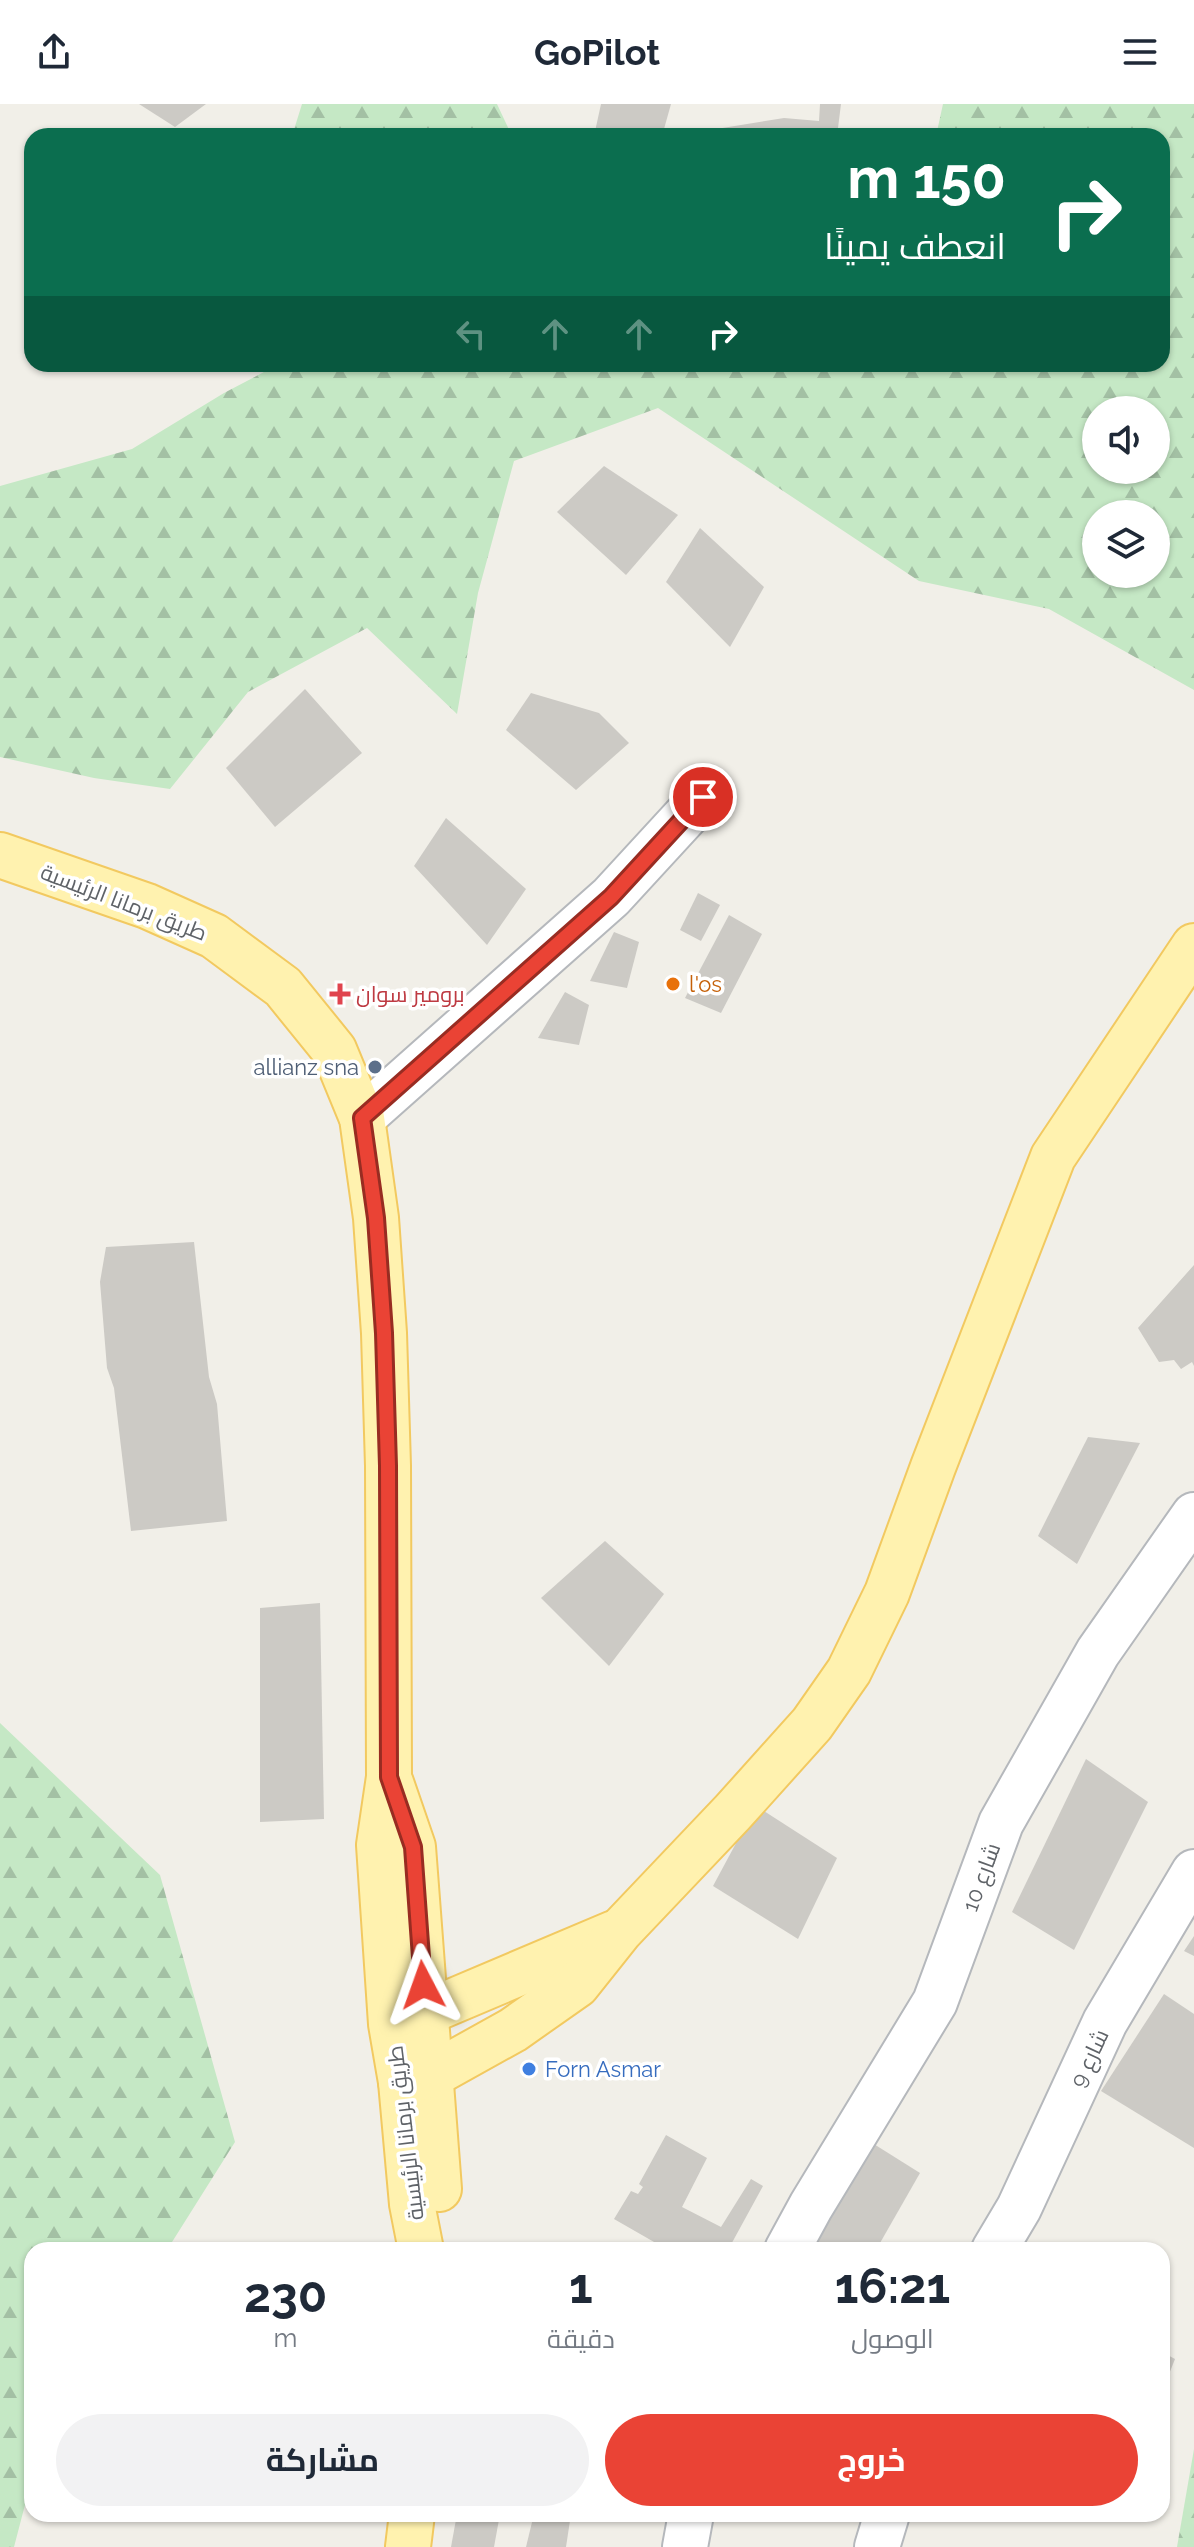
<!DOCTYPE html>
<html lang="ar">
<head>
<meta charset="utf-8">
<style>
  body { margin:0; font-family:Raleway,Cairo,sans-serif; background:#f2f2f3; color:#1f2937; direction:rtl; height:100vh; display:flex; flex-direction:column; font-size:30px; white-space:nowrap }
  * { box-sizing:border-box; margin:0 }
  p { font-size:26px; color:#747a83 }
  .icon { flex:none; width:44px; height:44px; fill:none; stroke:currentColor; stroke-width:2; stroke-linecap:round; stroke-linejoin:round }
  .map { position:relative; flex:1; overflow:hidden; direction:ltr }
  .drawer { position:absolute; left:24px; top:2138px; width:1146px; height:280px; display:flex; flex-direction:column; background:#fff; border-radius:24px; box-shadow:0 2px 6px #0004; direction:rtl }
  .drawer>* { flex:none }
  .guide { position:absolute; left:24px; top:24px; width:1146px; height:244px; border-radius:24px; box-shadow:0 2px 6px #0004; direction:rtl; background:#0b6e4f; color:#fff; overflow:hidden }
  .fabs { position:absolute; left:1082px; top:292px; display:grid; gap:16px }
  .fabs a { display:grid; place-items:center; width:88px; height:88px; border-radius:50%; background:#fff; box-shadow:0 2px 6px #0004; font-size:40px }
  .pin { position:absolute; display:grid; place-items:center; width:68px; height:68px; color:#fff; margin:-34px; border:4px solid #fff; border-radius:50%; box-shadow:0 2px 8px #0007 }
  .me { position:absolute; width:88px; margin:-44px; rotate:356deg; stroke-linejoin:round; filter:drop-shadow(0 0 6px #0008) }
  .turn { display:flex; align-items:center; gap:28px; height:168px; padding:0 32px; font-size:36px }
  .turn .icon { width:104px; height:104px; stroke-width:2.5 }
  .turn b { display:block; font-size:56px; line-height:68px }
  .lanes { display:flex; align-items:center; height:76px; padding:0 32px; background:#0003; justify-content:center; gap:40px; direction:ltr }
  .lanes .off { opacity:.35 }
  .eta { display:flex; justify-content:space-evenly; align-items:center; height:136px; text-align:center }
  .eta b { font-size:48px; font-weight:700; line-height:56px }
  .action { display:flex; gap:16px; margin-top:auto; padding:16px 32px }
  .action a { flex:1; height:92px; border-radius:48px; background:#ea4335; color:#fff; font-size:32px; font-weight:700; line-height:92px; text-align:center }
  .action a+a { background:#f2f2f3; color:#1f2937 }
  header { display:flex; justify-content:space-between; align-items:center; height:104px; padding:0 32px; background:#fff; font-size:36px; font-weight:700 }
  .map>svg:first-child { display:block }
</style>
</head>
<body>
<header><svg class="icon" aria-label="menu" viewBox="0 0 24 24"><path d="M4 6h16M4 12h16M4 18h16"/></svg>GoPilot<svg class="icon" aria-label="share" viewBox="0 0 24 24"><path d="M12 15V3M7 8l5-5 5 5M5 13v7h14v-7"/></svg></header>
<div class="map">
<svg width="1194" height="2443" viewBox="0 0 1194 2443">
  <defs>
    <pattern id="forest-firs" width="22" height="20" patternUnits="userSpaceOnUse" patternTransform="scale(2)"><rect width="22" height="20" fill="#c5e8c5"/><path d="M5 1l3.5 6h-7zM16 11l3.5 6h-7z" fill="#a3c0a4"/></pattern>
  </defs>
  <rect width="100%" height="100%" fill="#f1efe8"/>
  <g fill="url(#forest-firs)" fill-rule="evenodd">
    <path d="M 302,0 L 497,0 L 512,32 L 292,32 Z"/>
    <path d="M 943,0 L 1194,0 L 1194,586 L 1049,505 L 919,477 L 658,304 L 514,357 L 478,489 L 457,610 L 367,524 L 248,588 L 170,685 L 94,674 L 0,653 L 0,382 L 132,345 L 224,289 L 279,260 L 1162,260 L 1162,32 L 936,32 ZM 1156,306 L 1156,366 L 1096,366 L 1096,306 ZM 1096,410 L 1156,410 L 1156,470 L 1096,470 Z"/>
    <path d="M 0,1619 L 160,1771 L 235,2038 L 167,2146 L 32,2146 L 32,2374 L 14,2443 L 0,2443 Z"/>
    <path d="M 1194,2345 L 1194,2443 L 1177,2443 Z"/>
  </g>
  <g fill="#cccac5">
    <path d="M 139,0 L 206,0 L 175,23 Z"/>
    <path d="M 601,0 L 671,0 L 662,32 L 594,32 Z"/>
    <path d="M 820,0 L 841,0 L 837,32 L 703,32 L 704,27 L 784,14 L 819,17 Z"/>
    <path d="M 604,362 L 678,411 L 626,471 L 557,408 Z"/>
    <path d="M 700,424 L 764,483 L 730,543 L 666,478 Z"/>
    <path d="M 305,585 L 362,649 L 275,723 L 226,664 Z"/>
    <path d="M 531,589 L 599,609 L 629,639 L 576,686 L 506,626 Z"/>
    <path d="M 446,714 L 526,785 L 487,841 L 414,762 Z"/>
    <path d="M 698,789 L 720,801 L 701,837 L 680,826 Z"/>
    <path d="M 729,811 L 762,830 L 721,909 L 685,894 Z"/>
    <path d="M 614,828 L 639,838 L 627,884 L 590,877 Z"/>
    <path d="M 565,888 L 589,901 L 579,941 L 538,934 Z"/>
    <path d="M 194,1138 L 209,1273 L 217,1300 L 227,1417 L 131,1427 L 114,1284 L 107,1264 L 100,1178 L 106,1143 Z"/>
    <path d="M 1194,1161 L 1194,1262 L 1192,1258 L 1181,1265 L 1174,1256 L 1159,1258 L 1138,1224 Z"/>
    <path d="M 1088,1333 L 1140,1339 L 1077,1460 L 1038,1432 Z"/>
    <path d="M 605,1437 L 664,1490 L 609,1562 L 541,1494 Z"/>
    <path d="M 320,1499 L 324,1715 L 260,1718 L 260,1504 Z"/>
    <path d="M 1086,1655 L 1148,1698 L 1074,1846 L 1012,1808 Z"/>
    <path d="M 756,1702 L 837,1754 L 798,1835 L 713,1782 Z"/>
    <path d="M 1194,1832 L 1194,1852 L 1184,1847 Z"/>
    <path d="M 1164,1890 L 1194,1910 L 1194,2044 L 1101,1987 Z"/>
    <path d="M 666,2031 L 707,2054 L 682,2103 L 721,2123 L 751,2075 L 763,2082 L 728,2146 L 668,2146 L 614,2115 L 631,2087 L 638,2090 L 643,2083 L 639,2080 Z"/>
    <path d="M 869,2037 L 920,2069 L 876,2146 L 810,2146 Z"/>
    <path d="M 1162,2248 L 1175,2255 L 1162,2288 Z"/>
    <path d="M 457,2410 L 500,2410 L 494,2443 L 451,2443 Z"/>
    <path d="M 534,2410 L 571,2410 L 566,2443 L 526,2443 Z"/>
  </g>
  <g fill="none" stroke-linecap="round" stroke-linejoin="round">
    <defs>
      <g id="minor">
        <path d="M 362,1014 L 611,793 L 703,693"/>
        <path d="M 787,2146 L 811,2102 L 935,1898 L 1001,1719 L 1098,1548 L 1194,1411"/>
        <path d="M 994,2146 L 1019,2104 L 1105,1918 L 1194,1768"/>
        <path d="M 685,2443 L 691,2410"/>
        <path d="M 877,2443 L 887,2410"/>
      </g>
      <g id="major">
        <path d="M 0,751 L 147,802 L 214,832 L 283,883 L 334,946 L 362,1014 L 376,1114 L 384,1229 L 388,1362 L 389,1673 L 379,1741 L 391,1920 L 401,1978 L 412,2100 L 421,2146"/>
        <path d="M 391,1679 L 413,1743 L 439,2085"/>
        <path d="M 400,1917 L 425,1909 L 614,1829"/>
        <path d="M 401,1978 L 432,1971 L 513,1926 L 577,1881 L 620,1827 L 733,1708 L 812,1620 L 849,1567 L 887,1489 L 933,1363 L 1053,1053 L 1194,842"/>
        <path d="M 408,2443 L 412,2410"/>
      </g>
    </defs>
    <use href="#minor" stroke="#b5b8bc" stroke-width="48"/>
    <use href="#major" stroke="#f2c960" stroke-width="48"/>
    <use href="#minor" stroke="#fff" stroke-width="44"/>
    <use href="#major" stroke="#fff2af" stroke-width="44"/>
  </g>
  <g fill="none" stroke-linecap="round" stroke-linejoin="round">
    <defs>
      <path id="route" d="M 423,1881 L 413,1743 L 389,1673 L 388,1362 L 384,1229 L 376,1114 L 362,1014 L 611,793 L 703,693"/>
    </defs>
    <use href="#route" stroke="#982c22" stroke-width="20"/>
    <use href="#route" stroke="#ea4335" stroke-width="14"/>
  </g>
  <circle fill="#e8710a" stroke="#fff" stroke-width="3" cx="673" cy="880" r="8"/>
  <path fill="#e0444e" stroke="#fff" stroke-width="3" d="M336 878h8v8h8v8h-8v8h-8v-8h-8v-8h8z"/>
  <circle fill="#5c6f8a" stroke="#fff" stroke-width="3" cx="375" cy="963" r="8"/>
  <circle fill="#3f7fe0" stroke="#fff" stroke-width="3" cx="529" cy="1965" r="8"/>
  <g text-anchor="middle" dominant-baseline="central" stroke-width="7" stroke-linejoin="round" paint-order="stroke">
    <g font-size="22" fill="#5f6368" stroke="#fff">
      <text transform="translate(124 798) rotate(21)">طريق برمانا الرئيسية</text>
      <text transform="translate(981 1773) rotate(-70)">شارع 10</text>
      <text transform="translate(1089 1954) rotate(-65)">شارع 9</text>
      <text transform="translate(405 2029) rotate(-97)">طريق برمانا الرئيسية</text>
    </g>
    <g font-size="22" fill="#c56008" stroke="#fff" text-anchor="start">
      <text x="689" y="880">l'os</text>
    </g>
    <g font-size="22" fill="#be3a42" stroke="#fff" text-anchor="start">
      <text x="356" y="890">برومير سوان</text>
    </g>
    <g font-size="22" fill="#4e5e75" stroke="#fff" text-anchor="end">
      <text x="359" y="963">allianz sna</text>
    </g>
    <g font-size="22" fill="#366cbe" stroke="#fff" text-anchor="start">
      <text x="545" y="1965">Forn Asmar</text>
    </g>
  </g>
</svg>
<div class="fabs">
<a><svg class="icon" aria-label="sound" viewBox="0 0 24 24"><path d="M4 9h4l5-4v14l-5-4H4zM17 9q2 3 0 6"/></svg></a>
<a><svg class="icon" aria-label="layers" viewBox="0 0 24 24"><path d="M12 4l9 5-9 5-9-5zM3 14l9 5 9-5"/></svg></a>
</div>
<div class="pin" style="left:703px;top:693px;background:#d93025"><svg class="icon" aria-label="arrive" viewBox="0 0 24 24"><path d="M6 21V4h12l-3 4 3 4H6"/></svg></div>
<svg class="me" style="left:423px;top:1881px" viewBox="-20 -20 40 40"><path d="M0-17L14 15 0 8-14 15z" fill="#ea4335" stroke="#fff" stroke-width="4"/></svg>
<div class="guide">
<div class="turn"><svg class="icon" aria-label="right" viewBox="0 0 24 24"><path d="M7 20v-9h11M14 6l5 5-5 5"/></svg><div><b>150 m</b>انعطف يمينًا</div></div>
<div class="lanes"><svg class="icon off" aria-label="left" viewBox="0 0 24 24"><path d="M17 20v-9H6M10 6l-5 5 5 5"/></svg><svg class="icon off" aria-label="ahead" viewBox="0 0 24 24"><path d="M12 20V5M6 11l6-6 6 6"/></svg><svg class="icon off" aria-label="ahead" viewBox="0 0 24 24"><path d="M12 20V5M6 11l6-6 6 6"/></svg><svg class="icon" aria-label="right" viewBox="0 0 24 24"><path d="M7 20v-9h11M14 6l5 5-5 5"/></svg></div>
</div>
<section class="drawer">
<div class="eta">
<div><b>16:21</b><p>الوصول</p></div>
<div><b>1</b><p>دقيقة</p></div>
<div><b>230</b><p>m</p></div>
</div>
<div class="action"><a>خروج</a><a>مشاركة</a></div>
</section>
</div>
</body>
</html>
